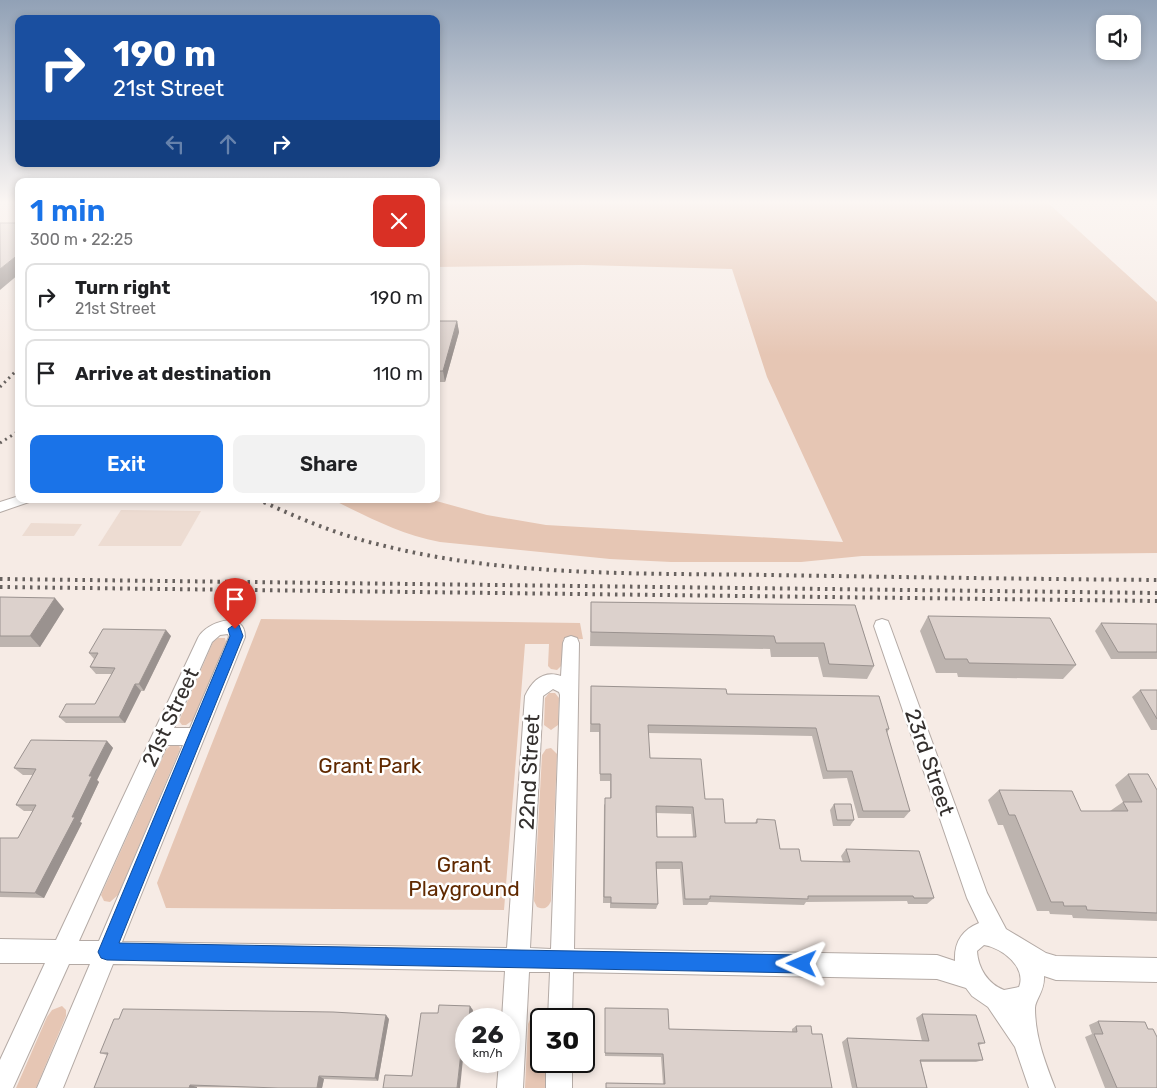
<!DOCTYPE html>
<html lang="en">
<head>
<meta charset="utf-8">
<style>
  body { margin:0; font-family:Rubik,sans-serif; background:#f2f2f2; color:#202124; height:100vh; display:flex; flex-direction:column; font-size:19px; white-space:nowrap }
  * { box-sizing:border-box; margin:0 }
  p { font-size:16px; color:#757577 }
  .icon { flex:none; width:28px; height:28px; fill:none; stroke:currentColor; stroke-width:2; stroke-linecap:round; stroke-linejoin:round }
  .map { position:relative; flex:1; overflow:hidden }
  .side { position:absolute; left:15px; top:178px; width:425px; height:325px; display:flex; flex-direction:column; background:#fff; border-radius:10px; box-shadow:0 2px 8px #0003 }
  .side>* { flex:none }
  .top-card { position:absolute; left:15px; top:15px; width:425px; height:152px; border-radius:10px; box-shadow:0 2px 8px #0003; background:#1a4fa0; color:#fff; overflow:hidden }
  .tools { position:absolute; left:1096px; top:15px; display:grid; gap:10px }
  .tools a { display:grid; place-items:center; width:45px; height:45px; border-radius:10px; background:#fff; box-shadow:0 2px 8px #0003; font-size:25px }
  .speed { position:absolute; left:455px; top:1008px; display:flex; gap:10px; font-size:25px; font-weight:700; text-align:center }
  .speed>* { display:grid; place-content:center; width:65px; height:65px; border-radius:50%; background:#fff; box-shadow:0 2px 8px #0003; line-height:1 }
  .speed small { font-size:12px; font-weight:400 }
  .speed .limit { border:2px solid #111; border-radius:8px; background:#fff; color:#111 }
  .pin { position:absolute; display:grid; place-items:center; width:42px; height:42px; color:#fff; margin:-51px -21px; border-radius:50% 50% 50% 0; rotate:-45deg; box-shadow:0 0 5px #0007 }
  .pin .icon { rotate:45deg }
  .me { position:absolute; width:55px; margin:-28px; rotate:271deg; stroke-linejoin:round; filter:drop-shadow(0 0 4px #0008) }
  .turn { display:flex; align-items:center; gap:18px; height:105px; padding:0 15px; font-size:22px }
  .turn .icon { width:65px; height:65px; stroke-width:2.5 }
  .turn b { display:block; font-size:35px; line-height:42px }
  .lanes { display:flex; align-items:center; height:48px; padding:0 15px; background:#0003; justify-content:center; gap:25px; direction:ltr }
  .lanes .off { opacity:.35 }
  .round { display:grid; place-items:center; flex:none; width:52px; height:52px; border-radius:10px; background:#f2f2f2 }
  .head { display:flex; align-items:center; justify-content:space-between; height:85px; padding:0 15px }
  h1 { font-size:30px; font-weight:600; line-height:38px; color:#1a73e8 }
  .primary-button { display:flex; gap:10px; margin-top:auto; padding:10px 15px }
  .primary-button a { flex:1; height:58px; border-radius:10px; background:#1a73e8; color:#fff; font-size:20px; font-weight:600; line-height:58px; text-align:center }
  .primary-button a+a { background:#f2f2f2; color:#202124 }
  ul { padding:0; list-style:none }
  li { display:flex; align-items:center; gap:15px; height:68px; margin:0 10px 8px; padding:0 5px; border:2px solid #e0e0e0; border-radius:10px }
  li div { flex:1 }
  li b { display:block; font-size:19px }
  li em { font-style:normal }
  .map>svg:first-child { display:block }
</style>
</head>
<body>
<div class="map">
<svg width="1157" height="1088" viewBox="0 0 1157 1088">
  <rect width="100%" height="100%" fill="#f6ebe5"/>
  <g fill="#eddcd2">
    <path d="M 121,510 L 201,511 L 181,546 L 98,546 Z"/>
    <path d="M 31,523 L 82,524 L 74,536 L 22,536 Z"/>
  </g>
  <g fill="#e6c6b4">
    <path d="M 436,202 L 1047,202 L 1157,302 L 1157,553 L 862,556 L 801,562 L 671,562 L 610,559 L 440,542 C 399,534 368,517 331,499 L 429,499 L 487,515 L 546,525 L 843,542 L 767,377 L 732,269 L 583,265 L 436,267 Z"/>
    <path d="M 261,619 L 580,623 L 583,639 L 563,639 L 562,665 L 557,670 L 551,669 L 548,666 L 549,644 L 525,644 L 504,910 L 166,908 L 157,883 Z"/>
    <path d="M 218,638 L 225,638 L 226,642 L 193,720 L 186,725 L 182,725 L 179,721 L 213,642 Z"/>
    <path d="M 549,693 L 555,693 L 559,698 L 558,725 L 551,730 L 544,725 L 545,698 Z"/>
    <path d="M 172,744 L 179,744 L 180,749 L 118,895 L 110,902 L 104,901 L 101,895 L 166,750 Z"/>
    <path d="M 551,748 L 557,754 L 551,901 C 548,908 544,910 537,907 L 534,901 L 542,755 L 546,749 Z"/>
    <path d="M 62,1006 L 66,1010 L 66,1016 L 36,1088 L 16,1088 L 47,1017 L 52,1010 Z"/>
    <path d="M 536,1014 L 546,1019 L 541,1019 L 541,1061 L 546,1061 L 545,1088 L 525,1088 L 528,1024 L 531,1017 Z"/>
  </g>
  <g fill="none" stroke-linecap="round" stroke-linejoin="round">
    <defs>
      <g id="minor">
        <path d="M 19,496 L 19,499 L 31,499 L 29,502 L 0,512 L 0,502 Z"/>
        <path d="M 882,619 L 888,621 L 890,626 L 987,893 L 1006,929 L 1046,953 L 1056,956 L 1157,958 L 1157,982 L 1056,980 L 1044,976 C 1045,991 1035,1000 1035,1008 C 1035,1037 1045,1062 1055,1088 L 1029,1088 L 1015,1047 L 988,1007 L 972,996 L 966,988 L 937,979 L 573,972 L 572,1019 L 548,1019 L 550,972 L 529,972 L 523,1088 L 497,1088 L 499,1061 L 509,1061 L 509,1019 L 502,1019 L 505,971 L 113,964 L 63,1088 L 37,1088 L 90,964 L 69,964 L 13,1088 L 0,1088 L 0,1060 L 45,963 L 0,963 L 0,939 L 56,940 L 198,638 C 206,622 245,609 245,637 L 122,942 L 507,948 L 525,696 C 532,681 543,670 561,676 L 563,643 L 565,638 L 571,636 L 577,638 L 579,643 L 574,949 L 937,955 L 955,961 C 954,942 962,930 979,923 L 967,898 L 874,626 L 876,621 ZM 220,635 L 228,634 L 229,637 L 190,728 L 174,728 L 212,642 ZM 553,689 L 559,692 L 560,695 L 551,949 L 530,948 L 543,696 ZM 167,745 L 183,745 L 99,941 L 79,941 ZM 984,945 C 1002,948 1027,967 1019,987 L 1004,990 C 988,984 978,968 977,951 Z"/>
        <rect x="546" y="1061" width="26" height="27"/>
      </g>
    </defs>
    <use href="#minor" stroke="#b4aaa5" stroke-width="2"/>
    <use href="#minor" fill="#fff" fill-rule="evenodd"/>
    <g stroke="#67615e" stroke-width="3" stroke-dasharray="2 4" stroke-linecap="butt">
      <path d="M 0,387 L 19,368"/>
      <path d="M 0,443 L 19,431"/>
    </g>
    <g stroke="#67615e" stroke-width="4" stroke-dasharray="2.5 5" stroke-linecap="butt">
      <path d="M 257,499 C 296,517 335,534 377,544 C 504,577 638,573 768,575 C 898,577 1027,579 1157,580"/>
      <path d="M 0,579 L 1157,593"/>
      <path d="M 0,587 L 1157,601"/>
    </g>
  </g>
  <g fill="#bdb4af" fill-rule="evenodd">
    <path d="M 436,321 L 457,321 L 459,332 L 445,382 L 436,382 Z"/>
    <path d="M 0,597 L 64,609 L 40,647 L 0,647 Z"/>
    <path d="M 591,602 L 855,605 L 874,666 L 867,679 L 823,677 L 818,657 L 771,657 L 770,649 L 590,646 Z"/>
    <path d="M 928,616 L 1076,665 L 1063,679 L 958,677 L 957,673 L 936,673 L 920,631 Z"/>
    <path d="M 1101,623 L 1157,624 L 1157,659 L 1111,659 L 1095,631 Z"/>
    <path d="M 171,636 L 144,691 L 141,691 L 125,723 L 66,723 L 59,717 L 95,704 L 112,674 L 96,674 L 90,667 L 94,659 L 89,653 Z"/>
    <path d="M 591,686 L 727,694 L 889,729 L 887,733 L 910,811 L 904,818 L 858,818 L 847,778 L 823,779 L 812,736 L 648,733 L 650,758 L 705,799 L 725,823 L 755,823 L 757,819 L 780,849 L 801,861 L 843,862 L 841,856 L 846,849 L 934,898 L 927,904 L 908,904 L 907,901 L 806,902 L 804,905 L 709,902 L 707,905 L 683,905 L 680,869 L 656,869 L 658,904 L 656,909 L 610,908 L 610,903 L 603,903 L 604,805 L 610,798 L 610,781 L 600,781 L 599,732 L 590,732 ZM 656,813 L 691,814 L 693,837 L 657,837 Z"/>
    <path d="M 1140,690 L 1157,690 L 1157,730 L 1151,730 L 1132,697 Z"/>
    <path d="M 107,741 L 113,748 L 97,780 L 99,782 L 80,822 L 82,823 L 44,898 L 0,897 L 0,838 L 18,838 L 33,811 L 24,811 L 16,805 L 33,775 L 23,775 L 14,768 Z"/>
    <path d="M 1128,774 L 1157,790 L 1157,921 L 1073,918 L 1072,915 L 1050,914 L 1049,911 L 1037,911 L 1003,825 L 998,825 L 988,800 L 999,790 L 1081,811 L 1110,811 L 1123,802 L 1115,785 Z"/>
    <path d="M 834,804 L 854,820 L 850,826 L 833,826 L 830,810 Z"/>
    <path d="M 605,1008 L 669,1029 L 792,1032 L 792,1029 L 796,1026 L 812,1034 L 832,1088 L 606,1088 L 606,1083 L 663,1084 L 661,1057 L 605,1056 Z"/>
    <path d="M 922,1014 L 985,1043 L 979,1045 L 983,1060 L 976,1062 L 921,1062 L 927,1088 L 852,1088 L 842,1042 L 847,1038 L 922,1041 L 916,1018 Z"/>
    <path d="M 389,1019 L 378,1081 L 324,1079 L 322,1088 L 197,1087 L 197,1088 L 94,1088 L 107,1055 L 100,1053 Z"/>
    <path d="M 1098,1021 L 1148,1029 L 1157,1088 L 1105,1088 L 1085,1037 L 1092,1034 L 1089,1025 Z"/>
  </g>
  <g fill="#9a928f">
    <path d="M 19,254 L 19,274 L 0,290 L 0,269 Z"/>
    <path d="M 457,321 L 459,332 L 445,382 L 443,371 Z"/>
    <path d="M 55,598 L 64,609 L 40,647 L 30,636 Z"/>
    <path d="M 166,630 L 171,636 L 144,691 L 139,684 Z"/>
    <path d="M 135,684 L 141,691 L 125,723 L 119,717 Z"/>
    <path d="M 107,741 L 113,748 L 97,780 L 99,782 L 80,822 L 82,823 L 44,898 L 35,893 L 72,817 L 89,776 Z"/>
    <path d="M 470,1006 L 473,1010 L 472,1019 L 469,1019 Z"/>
    <path d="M 386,1015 L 389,1019 L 378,1081 L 375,1078 Z"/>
    <path d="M 464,1026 L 466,1030 L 460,1088 L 457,1088 Z"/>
    <path d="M 319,1076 L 324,1079 L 322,1088 L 317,1088 Z"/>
    <path d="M 190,1085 L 197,1087 L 197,1088 L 189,1088 Z"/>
  </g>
  <g fill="#dcd1cc" stroke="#9a928f" fill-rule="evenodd">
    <path d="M 0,223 L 19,223 L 19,254 L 0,269 Z"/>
    <path d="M 436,321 L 457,321 L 443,371 L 436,371 Z"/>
    <path d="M 0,597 L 55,598 L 30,636 L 0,636 Z"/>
    <path d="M 591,602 L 855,605 L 874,666 L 829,664 L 824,643 L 776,643 L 774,636 L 591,632 Z"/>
    <path d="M 928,616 L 1050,618 L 1076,665 L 969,663 L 967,659 L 945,659 Z"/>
    <path d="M 1101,623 L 1157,624 L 1157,652 L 1118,652 Z"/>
    <path d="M 103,629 L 166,630 L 139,684 L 135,684 L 119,717 L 59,717 L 66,704 L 95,704 L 115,668 L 90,667 L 98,653 L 89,653 Z"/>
    <path d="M 591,686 L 726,689 L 727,694 L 879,696 L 889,729 L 886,729 L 910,811 L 863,811 L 852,771 L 827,771 L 816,728 L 648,725 L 650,758 L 701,759 L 705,799 L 723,799 L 725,823 L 757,823 L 757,819 L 775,820 L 780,849 L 799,849 L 801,861 L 850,862 L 846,849 L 919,851 L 934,898 L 914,898 L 913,896 L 808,896 L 808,899 L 710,896 L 710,899 L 685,899 L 682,862 L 656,862 L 658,904 L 611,903 L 611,897 L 604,897 L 605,798 L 611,798 L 611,774 L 600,774 L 600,724 L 591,724 ZM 656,806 L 693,807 L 696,837 L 657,837 Z"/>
    <path d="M 1140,690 L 1157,690 L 1157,719 Z"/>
    <path d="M 31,740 L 107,741 L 89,776 L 92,776 L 72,817 L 75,817 L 35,893 L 0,892 L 0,838 L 18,838 L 36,805 L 16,805 L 36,769 L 14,768 Z"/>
    <path d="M 1128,774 L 1148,774 L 1157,790 L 1157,913 L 1087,910 L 1086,906 L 1064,906 L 1063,902 L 1051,902 L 1015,815 L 1009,815 L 999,790 L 1072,791 L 1081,811 L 1128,811 L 1123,802 L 1142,802 Z"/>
    <path d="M 834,804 L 851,804 L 854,820 L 837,820 Z"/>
    <path d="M 439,1005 L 470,1006 L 469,1019 L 466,1019 L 466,1026 L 464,1026 L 457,1088 L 383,1088 L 385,1075 L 412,1076 L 421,1013 L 438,1013 Z"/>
    <path d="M 605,1008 L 668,1009 L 669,1029 L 797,1032 L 796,1026 L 811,1026 L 812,1034 L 822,1034 L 832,1088 L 606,1088 L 606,1083 L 665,1084 L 663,1054 L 605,1053 Z"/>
    <path d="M 123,1009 L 333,1012 L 386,1015 L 375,1078 L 319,1076 L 317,1088 L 278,1088 L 190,1085 L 189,1088 L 94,1088 L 108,1053 L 100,1053 L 114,1019 L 119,1019 Z"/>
    <path d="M 922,1014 L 976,1015 L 985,1043 L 978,1043 L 983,1060 L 920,1060 L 927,1088 L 857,1088 L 847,1038 L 929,1041 Z"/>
    <path d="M 1098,1021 L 1145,1022 L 1148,1029 L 1153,1029 L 1157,1037 L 1157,1088 L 1117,1088 L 1094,1034 L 1103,1034 Z"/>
  </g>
  <linearGradient id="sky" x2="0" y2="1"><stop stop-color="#91a1b6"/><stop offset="0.57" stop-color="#fbf6f3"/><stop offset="1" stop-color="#fbf6f3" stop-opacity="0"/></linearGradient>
  <rect width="1157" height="355" fill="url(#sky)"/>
  <path fill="#1a73e8" stroke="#114b97" d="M 235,624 L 239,625 L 243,636 L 119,943 L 802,955 L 809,958 L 811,964 L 809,970 L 802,973 L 107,960 L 101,958 L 98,952 L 230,636 L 228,629 Z"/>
  <g text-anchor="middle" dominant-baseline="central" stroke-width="5" stroke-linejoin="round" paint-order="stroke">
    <g font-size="21" fill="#34302e" stroke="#fff">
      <text transform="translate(170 717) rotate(-65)">21st Street</text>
      <text transform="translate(930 762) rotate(71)">23rd Street</text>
      <text transform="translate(529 772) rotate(-87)">22nd Street</text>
    </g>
    <g font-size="21" fill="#602900" stroke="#fff">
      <text x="370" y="765">Grant Park</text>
      <text x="464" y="864">Grant<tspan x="464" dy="24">Playground</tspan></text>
    </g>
  </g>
</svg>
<div class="tools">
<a><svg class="icon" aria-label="sound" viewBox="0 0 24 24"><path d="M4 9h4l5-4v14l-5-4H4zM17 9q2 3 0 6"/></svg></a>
</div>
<div class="speed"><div>26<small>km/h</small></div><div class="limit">30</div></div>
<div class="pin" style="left:235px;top:629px;background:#d93025"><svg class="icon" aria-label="arrive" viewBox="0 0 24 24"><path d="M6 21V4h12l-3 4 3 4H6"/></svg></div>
<svg class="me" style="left:802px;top:964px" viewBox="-20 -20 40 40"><path d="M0-17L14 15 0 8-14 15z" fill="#1a73e8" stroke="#fff" stroke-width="4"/></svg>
<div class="top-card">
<div class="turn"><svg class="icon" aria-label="right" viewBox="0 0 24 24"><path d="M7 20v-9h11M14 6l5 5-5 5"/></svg><div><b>190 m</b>21st Street</div></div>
<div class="lanes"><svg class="icon off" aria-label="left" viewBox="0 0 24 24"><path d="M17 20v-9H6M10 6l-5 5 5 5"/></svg><svg class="icon off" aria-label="ahead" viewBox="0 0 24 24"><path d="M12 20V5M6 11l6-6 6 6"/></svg><svg class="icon" aria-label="right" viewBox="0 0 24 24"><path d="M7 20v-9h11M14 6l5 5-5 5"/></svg></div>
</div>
<section class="side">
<div class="head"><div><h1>1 min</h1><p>300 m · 22:25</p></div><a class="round" style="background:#d93025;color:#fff"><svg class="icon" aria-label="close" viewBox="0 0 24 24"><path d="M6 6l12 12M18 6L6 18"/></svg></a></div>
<ul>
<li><svg class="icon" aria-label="right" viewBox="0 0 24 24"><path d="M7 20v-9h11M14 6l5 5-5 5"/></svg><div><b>Turn right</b><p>21st Street</p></div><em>190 m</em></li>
<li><svg class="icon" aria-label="arrive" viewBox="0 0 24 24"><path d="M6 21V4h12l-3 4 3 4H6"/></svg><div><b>Arrive at destination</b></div><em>110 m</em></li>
</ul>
<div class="primary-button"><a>Exit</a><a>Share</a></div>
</section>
</div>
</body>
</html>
